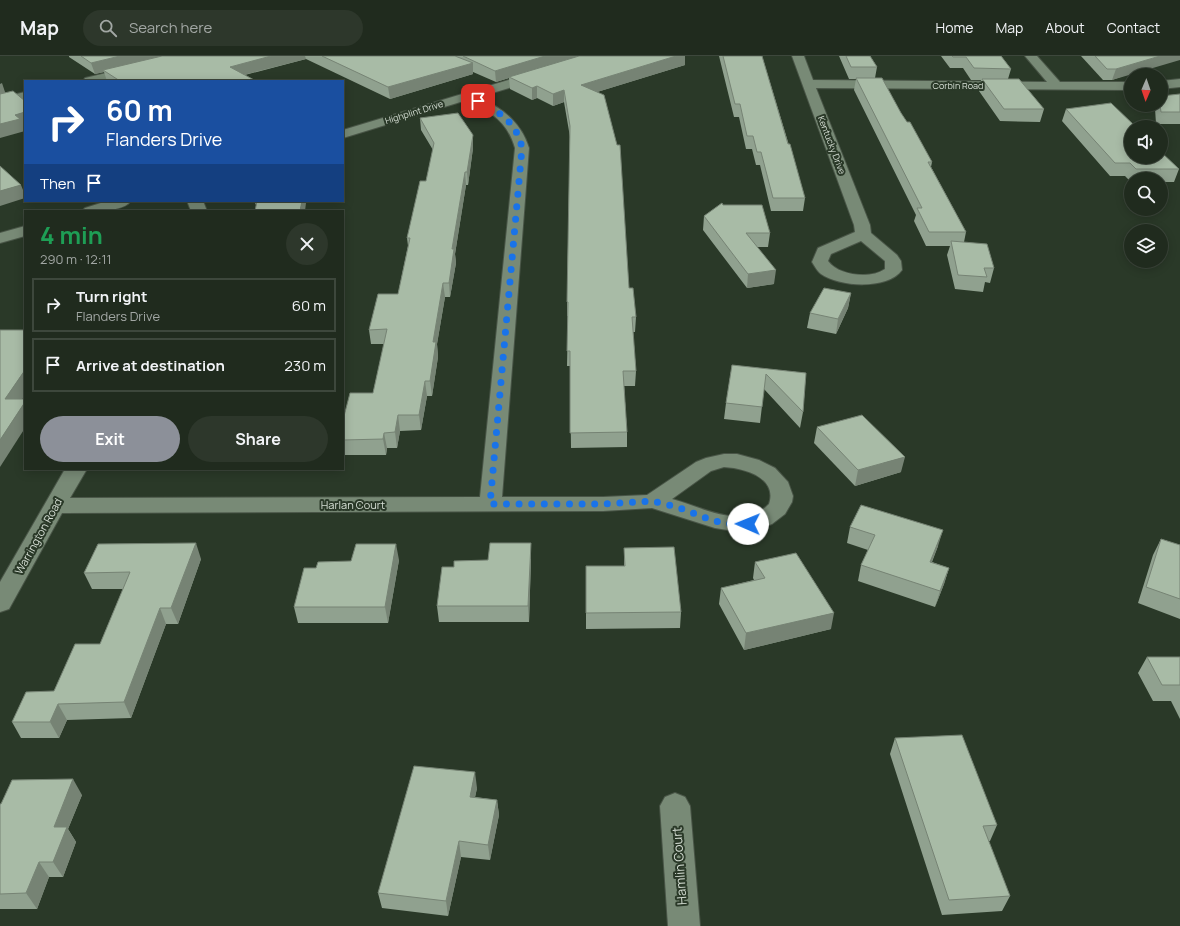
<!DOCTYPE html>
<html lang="en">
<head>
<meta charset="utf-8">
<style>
  body { margin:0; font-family:Manrope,sans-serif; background:#2d372b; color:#f1f3f6; height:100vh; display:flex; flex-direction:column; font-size:15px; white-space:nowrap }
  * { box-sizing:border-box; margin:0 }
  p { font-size:13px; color:#a2a7a4 }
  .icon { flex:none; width:22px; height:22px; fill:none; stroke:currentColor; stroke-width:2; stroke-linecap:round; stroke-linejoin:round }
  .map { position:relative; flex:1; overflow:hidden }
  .details { position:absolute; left:24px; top:154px; width:320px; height:260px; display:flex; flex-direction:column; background:#202b1e; border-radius:0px; box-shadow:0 2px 10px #0003,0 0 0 1px #3d473c }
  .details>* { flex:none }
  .guide { position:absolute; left:24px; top:24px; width:320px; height:122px; border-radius:0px; box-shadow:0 2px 10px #0003,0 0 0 1px #3d473c; background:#1a4fa0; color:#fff; overflow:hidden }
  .needle { width:26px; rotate:182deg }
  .tools { position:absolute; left:1124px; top:12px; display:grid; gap:8px }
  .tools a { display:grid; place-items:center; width:44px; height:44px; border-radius:50%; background:#202b1e; box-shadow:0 2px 10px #0003,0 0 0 1px #3d473c; font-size:20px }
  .pin { position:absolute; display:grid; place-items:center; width:34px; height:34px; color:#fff; margin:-17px; border-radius:8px; box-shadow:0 2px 6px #0006 }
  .me { position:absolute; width:44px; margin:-22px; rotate:271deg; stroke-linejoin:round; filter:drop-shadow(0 0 3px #0008) }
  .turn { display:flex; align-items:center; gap:14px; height:84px; padding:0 16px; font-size:18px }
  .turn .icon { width:52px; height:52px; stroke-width:2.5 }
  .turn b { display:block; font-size:28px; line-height:34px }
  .then { display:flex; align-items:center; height:38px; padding:0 16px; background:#0003; gap:8px; font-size:15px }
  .round { display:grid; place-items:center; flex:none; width:42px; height:42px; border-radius:21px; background:#2d372b }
  .summary { display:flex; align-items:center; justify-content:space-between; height:68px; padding:0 16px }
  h1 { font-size:24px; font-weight:700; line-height:30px; color:#1e9e55 }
  .button { display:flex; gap:8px; margin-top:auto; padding:8px 16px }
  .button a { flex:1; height:46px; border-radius:24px; background:#8c9099; color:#fff; font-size:16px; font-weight:700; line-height:46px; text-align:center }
  .button a+a { background:#2d372b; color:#f1f3f6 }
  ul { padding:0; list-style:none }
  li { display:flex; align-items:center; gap:12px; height:54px; margin:0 8px 6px; padding:0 8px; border:2px solid #3d473c; border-radius:0px }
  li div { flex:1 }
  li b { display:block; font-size:15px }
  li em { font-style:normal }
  header { display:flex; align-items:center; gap:24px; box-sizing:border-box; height:56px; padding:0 20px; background:#202b1e; border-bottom:1px solid #3d473c }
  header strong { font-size:19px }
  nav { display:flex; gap:22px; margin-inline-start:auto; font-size:14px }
  .search { width:280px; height:36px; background:#2d372b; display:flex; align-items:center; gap:10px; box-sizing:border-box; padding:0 14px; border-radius:22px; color:#a2a7a4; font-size:15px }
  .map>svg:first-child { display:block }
</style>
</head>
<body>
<header>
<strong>Map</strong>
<div class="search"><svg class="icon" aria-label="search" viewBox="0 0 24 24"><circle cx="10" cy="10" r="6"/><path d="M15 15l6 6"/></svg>Search here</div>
<nav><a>Home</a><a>Map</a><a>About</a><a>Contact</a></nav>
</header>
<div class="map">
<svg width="1180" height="870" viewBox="0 0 1180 870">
  <rect width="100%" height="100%" fill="#2a3928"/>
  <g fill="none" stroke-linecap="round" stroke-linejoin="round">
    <defs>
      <g id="minor">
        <path d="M 178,0 L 199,0 L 197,2 L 104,25 L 83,25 L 85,22 Z"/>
        <path d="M 792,0 L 804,0 L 813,24 L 1047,26 L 1025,0 L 1037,0 L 1060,26 L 1131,26 L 1131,34 L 816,32 L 870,169 L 871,177 L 897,199 L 901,205 L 902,214 C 888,234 839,231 821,218 C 817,215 814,209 812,206 L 818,192 L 855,176 L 854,169 ZM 861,185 L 885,205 L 885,213 C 871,223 839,220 828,205 L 831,198 Z"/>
        <path d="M 538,15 L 542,16 L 544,19 L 542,22 L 479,41 C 503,53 521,66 529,92 L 502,441 L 603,441 L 647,439 L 696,406 L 706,402 L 724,398 L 737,398 L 759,404 L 775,412 L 788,426 L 793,440 L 792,446 L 785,458 L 772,468 L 753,475 L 740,476 L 715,472 L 652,452 L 603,455 L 62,457 L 9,553 L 0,556 L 0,526 L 65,413 L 87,413 L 70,442 L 480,441 L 515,92 C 507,65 491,56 467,44 L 343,82 L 343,74 ZM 724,411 C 743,412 778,421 769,448 C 743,475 702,451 672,443 L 711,415 Z"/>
        <path d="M 1180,23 L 1180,31 L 1161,33 L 1161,25 Z"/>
        <path d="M 25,36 L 25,44 L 0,50 L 0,42 Z"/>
        <path d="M 107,145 L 131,145 C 123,156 95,155 82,155 L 85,152 Z"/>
        <path d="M 187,145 L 203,145 L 207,155 L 191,155 Z"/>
        <path d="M 25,170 L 25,180 L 0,187 L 0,177 Z"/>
        <path d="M 675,737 L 685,741 L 690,750 L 700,870 L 668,870 L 660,750 L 665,741 Z"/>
      </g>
    </defs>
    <use href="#minor" stroke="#495547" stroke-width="2"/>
    <use href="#minor" fill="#788a76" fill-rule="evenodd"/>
  </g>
  <g fill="#90a18f">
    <path d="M 69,0 L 685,0 L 685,9 L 597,36 L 629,232 L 636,261 L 635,276 L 633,276 L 636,315 L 635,330 L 624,330 L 627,376 L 627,391 L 571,392 L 570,310 L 567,310 L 568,260 L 567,260 L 567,246 L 570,81 L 564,46 L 553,50 L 537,42 L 532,44 L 510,33 L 509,22 L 496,26 L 473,16 L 473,18 L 390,43 L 306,3 L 245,19 L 256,25 L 107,25 L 104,16 L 95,18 L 69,1 Z"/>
    <path d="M 719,0 L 762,0 L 805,142 L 803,155 L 771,155 L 760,109 L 756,109 L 752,93 L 746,93 L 739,61 L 734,61 Z"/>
    <path d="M 839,0 L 870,0 L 877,11 L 875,22 L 901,57 L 932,106 L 931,111 L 966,176 L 964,186 L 994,212 L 990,227 L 985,226 L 983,236 L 955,233 L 947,199 L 950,190 L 926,190 L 914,165 L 916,159 L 854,34 L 856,23 L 849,23 Z"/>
    <path d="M 941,0 L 1001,0 L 1011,13 L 1008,23 L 1044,53 L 1040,66 L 1000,65 L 979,35 L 981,24 L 971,24 L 963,12 L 950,12 Z"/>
    <path d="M 1081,0 L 1180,0 L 1112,24 L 1103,24 Z"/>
    <path d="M 1180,38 L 1180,68 L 1156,68 L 1155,52 L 1156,49 L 1161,49 Z"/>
    <path d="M 1066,53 L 1179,113 L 1174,126 L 1161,126 L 1161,123 L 1131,123 L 1131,126 L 1125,120 L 1110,120 L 1062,65 Z"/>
    <path d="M 420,62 L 473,79 L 473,92 L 468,129 L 466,129 L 455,198 L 456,207 L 450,241 L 445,241 L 437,288 L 438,301 L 432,340 L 427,340 L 421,374 L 400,375 L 397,392 L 387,392 L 386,399 L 343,399 L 343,364 L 373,337 L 384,288 L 371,288 L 369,274 L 398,238 L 408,190 L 407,182 L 426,125 L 433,94 L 421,74 Z"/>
    <path d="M 254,145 L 306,145 L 306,147 L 256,149 Z"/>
    <path d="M 723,149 L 770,177 L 768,191 L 757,191 L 774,228 L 747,232 L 703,174 L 704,160 Z"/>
    <path d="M 851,237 L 848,252 L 836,278 L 807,272 L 810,257 Z"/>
    <path d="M 732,309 L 806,317 L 803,356 L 800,372 L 764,333 L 760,367 L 724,363 L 726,347 Z"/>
    <path d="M 817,371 L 901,416 L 855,430 L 814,387 Z"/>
    <path d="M 850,471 L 938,490 L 932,506 L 949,512 L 944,528 L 935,551 L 858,525 L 861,509 L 868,494 L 847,487 Z"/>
    <path d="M 1161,483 L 1180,489 L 1180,563 L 1138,547 L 1153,499 Z"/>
    <path d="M 624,492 L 681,556 L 680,572 L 586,573 L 586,510 L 624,510 Z"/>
    <path d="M 201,503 L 178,568 L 166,568 L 131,662 L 67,664 L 59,682 L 21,682 L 12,666 L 54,635 L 100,588 L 123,533 L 92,533 L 84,517 Z"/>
    <path d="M 531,503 L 529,566 L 439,566 L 437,550 L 488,504 Z"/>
    <path d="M 399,504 L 388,567 L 298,567 L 294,551 L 316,512 L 351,505 Z"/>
    <path d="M 755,506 L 831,573 L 744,594 L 719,548 L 721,532 L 754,524 L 753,522 Z"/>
    <path d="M 1147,601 L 1180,601 L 1180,663 L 1171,645 L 1153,645 L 1138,617 Z"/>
    <path d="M 895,682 L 997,769 L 990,785 L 988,785 L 1010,840 L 1002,855 L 942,859 L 890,698 Z"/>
    <path d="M 477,732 L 475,741 L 497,744 L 499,759 L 490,804 L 461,801 L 448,860 L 382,852 L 378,837 Z"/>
    <path d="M 82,739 L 68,773 L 76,786 L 63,821 L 49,821 L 37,853 L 0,853 L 0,748 Z"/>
  </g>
  <g fill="#768374">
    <path d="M 120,0 L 171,0 L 103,14 L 104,16 L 95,18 L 91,7 Z"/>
    <path d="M 271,0 L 305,0 L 306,3 L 232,22 L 230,11 Z"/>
    <path d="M 545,0 L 583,0 L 509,21 L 509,22 L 496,26 L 495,15 Z"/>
    <path d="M 676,0 L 685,0 L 685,9 L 581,41 L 581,29 Z"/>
    <path d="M 1160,0 L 1180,0 L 1180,4 L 1112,24 L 1116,13 Z"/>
    <path d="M 473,7 L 473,18 L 390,43 L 388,31 Z"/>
    <path d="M 2,27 L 6,39 L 0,41 L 0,28 Z"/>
    <path d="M 537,30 L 537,42 L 532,44 L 532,32 Z"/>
    <path d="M 564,34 L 564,46 L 553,50 L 553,38 Z"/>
    <path d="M 25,56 L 25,69 L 23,70 L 25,75 L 0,82 L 0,68 L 15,59 Z"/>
    <path d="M 473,79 L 473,92 L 468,129 L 467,116 Z"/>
    <path d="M 465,116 L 466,129 L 455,198 L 456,207 L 450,241 L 449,227 L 452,193 Z"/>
    <path d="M 21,129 L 25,139 L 25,142 L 0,150 L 0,135 Z"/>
    <path d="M 302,145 L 306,145 L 306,147 L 305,155 L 300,155 Z"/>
    <path d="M 776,214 L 774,228 L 747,232 L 748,218 Z"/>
    <path d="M 443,227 L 445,241 L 437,288 L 438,301 L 432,340 L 430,325 L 433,286 Z"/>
    <path d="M 851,237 L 848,252 L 836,278 L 838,263 Z"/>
    <path d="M 25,314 L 25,339 L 12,359 L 5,343 Z"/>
    <path d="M 425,325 L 427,340 L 421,374 L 419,359 Z"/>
    <path d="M 25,346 L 25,372 L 0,411 L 0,384 Z"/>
    <path d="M 398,359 L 400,375 L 397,392 L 395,376 Z"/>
    <path d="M 384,377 L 387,392 L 386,399 L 383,383 Z"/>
    <path d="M 905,401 L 901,416 L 855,430 L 858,414 Z"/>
    <path d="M 943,474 L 938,490 L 925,522 L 930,506 Z"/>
    <path d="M 196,487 L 201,503 L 178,568 L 171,552 Z"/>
    <path d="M 531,487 L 531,503 L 529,566 L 528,550 Z"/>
    <path d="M 396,488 L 399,504 L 388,567 L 385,551 Z"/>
    <path d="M 949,512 L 944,528 L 935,551 L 940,535 Z"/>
    <path d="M 160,552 L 166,568 L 131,662 L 124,646 Z"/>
    <path d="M 834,557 L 831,573 L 744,594 L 746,577 Z"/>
    <path d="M 58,648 L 67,664 L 59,682 L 50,666 Z"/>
    <path d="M 475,716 L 477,732 L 472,756 L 470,741 Z"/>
    <path d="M 73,723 L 82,739 L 68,773 L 76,786 L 63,821 L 53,806 L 54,771 Z"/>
    <path d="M 497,744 L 499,759 L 490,804 L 488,789 Z"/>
    <path d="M 459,785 L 461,801 L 448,860 L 446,845 Z"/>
    <path d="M 39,806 L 49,821 L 37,853 L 26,837 Z"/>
  </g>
  <g fill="#a8bba6" stroke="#768374">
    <path d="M 81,0 L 120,0 L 91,7 Z"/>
    <path d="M 162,0 L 271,0 L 230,11 L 256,25 L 120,25 L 103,14 Z"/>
    <path d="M 322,0 L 455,0 L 473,7 L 388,31 Z"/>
    <path d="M 463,0 L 545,0 L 495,15 Z"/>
    <path d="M 579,0 L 676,0 L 581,29 L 604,39 L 617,89 L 620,89 L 629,232 L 633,232 L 636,261 L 632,261 L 636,315 L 623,315 L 627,376 L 570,377 L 570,295 L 567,295 L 568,246 L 567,246 L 570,70 L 564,34 L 553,38 L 537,30 L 532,32 L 509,21 Z"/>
    <path d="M 723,0 L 762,0 L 788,88 L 790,88 L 805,142 L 773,142 L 761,96 L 757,96 L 753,80 L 747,80 L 740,48 L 735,48 Z"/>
    <path d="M 846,0 L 870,0 L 877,11 L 851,11 Z"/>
    <path d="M 952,0 L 1001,0 L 1011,13 L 974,12 L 966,1 L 953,1 Z"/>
    <path d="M 1095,0 L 1160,0 L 1116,13 L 1107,13 Z"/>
    <path d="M 856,22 L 882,22 L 901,57 L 907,66 L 910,66 L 932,106 L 928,106 L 966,176 L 929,176 L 917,152 L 922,152 Z"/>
    <path d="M 982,23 L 1019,23 L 1044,53 L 1004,53 Z"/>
    <path d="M 13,35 L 25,45 L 25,56 L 15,59 L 20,63 L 0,68 L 0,38 Z"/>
    <path d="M 1180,38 L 1180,56 L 1161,56 L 1160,49 L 1161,49 L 1161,40 Z"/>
    <path d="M 1111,47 L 1136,71 L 1131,71 L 1131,101 L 1161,101 L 1161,96 L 1179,113 L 1136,113 L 1130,107 L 1115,107 L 1066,53 Z"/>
    <path d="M 458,57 L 473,79 L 467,116 L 465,116 L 452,193 L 454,193 L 449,227 L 443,227 L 433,286 L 436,286 L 430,325 L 425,325 L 419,359 L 398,359 L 395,376 L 384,377 L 383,383 L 343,384 L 343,364 L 350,337 L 373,337 L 387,273 L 369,274 L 378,238 L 398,238 L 410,182 L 407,182 L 420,125 L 426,125 L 434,87 L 420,62 Z"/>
    <path d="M 0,110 L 21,129 L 0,135 Z"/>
    <path d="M 257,145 L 302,145 L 300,155 L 255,155 Z"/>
    <path d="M 722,147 L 723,149 L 762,149 L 770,177 L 746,177 L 776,214 L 748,218 L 704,160 Z"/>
    <path d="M 951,185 L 987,188 L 994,212 L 984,212 L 987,221 L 958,219 Z"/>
    <path d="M 824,232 L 851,237 L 838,263 L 810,257 Z"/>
    <path d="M 0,274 L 25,274 L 25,314 L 5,343 L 25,343 L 25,346 L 0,384 Z"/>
    <path d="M 732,309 L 806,317 L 803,356 L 766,318 L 762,351 L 726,347 Z"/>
    <path d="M 862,359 L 905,401 L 858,414 L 817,371 Z"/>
    <path d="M 861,449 L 943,474 L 930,506 L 949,512 L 940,535 L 861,509 L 875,479 L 850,471 Z"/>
    <path d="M 1161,483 L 1180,489 L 1180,543 L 1146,531 Z"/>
    <path d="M 196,487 L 171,552 L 160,552 L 124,646 L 58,648 L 50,666 L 12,666 L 26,636 L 54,635 L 75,588 L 100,588 L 130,516 L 84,517 L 98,488 Z"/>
    <path d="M 490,487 L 531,487 L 528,550 L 437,550 L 442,511 L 454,511 L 454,505 L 488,504 Z"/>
    <path d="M 356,488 L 396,488 L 385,551 L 294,551 L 304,512 L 316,512 L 318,506 L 351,505 Z"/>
    <path d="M 674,491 L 681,556 L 586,557 L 586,510 L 625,510 L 624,492 Z"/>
    <path d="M 796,497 L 834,557 L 746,577 L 721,532 L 765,522 L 755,506 Z"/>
    <path d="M 1147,601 L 1180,601 L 1180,629 L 1162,629 Z"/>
    <path d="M 962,679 L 997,769 L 983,770 L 1010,840 L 949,844 L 895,682 Z"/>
    <path d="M 414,710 L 475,716 L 470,741 L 497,744 L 488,789 L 459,785 L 446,845 L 378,837 Z"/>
    <path d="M 73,723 L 54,771 L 67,771 L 53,806 L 39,806 L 26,837 L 0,838 L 0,748 L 1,748 L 12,724 Z"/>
  </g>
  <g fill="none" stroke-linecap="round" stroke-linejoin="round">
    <path stroke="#1a73e8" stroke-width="7" stroke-dasharray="0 12.6" d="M 478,45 C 499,55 517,67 522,92 L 490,448 L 603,448 L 652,445 L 677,451 L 714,465 L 731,468 L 748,468"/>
  </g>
  <g text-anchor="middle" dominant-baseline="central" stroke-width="4" stroke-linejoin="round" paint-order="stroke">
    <g font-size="9" fill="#d6dfd5" stroke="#2a3928">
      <text x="958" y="29">Corbin Road</text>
      <text transform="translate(414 56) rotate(-17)">Highplint Drive</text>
      <text transform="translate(832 89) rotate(69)">Kentucky Drive</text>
    </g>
    <g font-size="11" fill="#d6dfd5" stroke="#2a3928">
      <text x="353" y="448">Harlan Court</text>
      <text transform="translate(38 480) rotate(-61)">Warrington Road</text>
    </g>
    <g font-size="13" fill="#d6dfd5" stroke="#2a3928">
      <text transform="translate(679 810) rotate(-94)">Hamlin Court</text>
    </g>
  </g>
</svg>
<div class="tools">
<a><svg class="needle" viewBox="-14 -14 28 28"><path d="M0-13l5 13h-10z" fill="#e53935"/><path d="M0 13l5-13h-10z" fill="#a2a7a4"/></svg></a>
<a><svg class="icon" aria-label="sound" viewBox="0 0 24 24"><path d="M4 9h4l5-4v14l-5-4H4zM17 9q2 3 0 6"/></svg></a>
<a><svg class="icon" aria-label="search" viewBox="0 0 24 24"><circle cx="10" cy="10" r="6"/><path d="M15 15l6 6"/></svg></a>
<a><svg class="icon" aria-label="layers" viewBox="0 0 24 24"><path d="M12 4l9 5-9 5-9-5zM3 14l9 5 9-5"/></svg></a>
</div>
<div class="pin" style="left:478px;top:45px;background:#d93025"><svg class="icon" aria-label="arrive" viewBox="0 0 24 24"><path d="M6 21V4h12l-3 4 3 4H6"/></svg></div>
<svg class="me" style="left:748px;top:468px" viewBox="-20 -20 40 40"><circle r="19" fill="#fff"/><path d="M0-13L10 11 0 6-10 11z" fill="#1a73e8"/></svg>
<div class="guide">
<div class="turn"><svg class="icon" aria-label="right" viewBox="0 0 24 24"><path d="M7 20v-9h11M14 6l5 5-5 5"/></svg><div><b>60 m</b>Flanders Drive</div></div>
<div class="then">Then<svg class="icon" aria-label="arrive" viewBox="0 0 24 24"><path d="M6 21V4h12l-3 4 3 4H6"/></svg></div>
</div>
<section class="details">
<div class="summary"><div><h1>4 min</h1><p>290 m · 12:11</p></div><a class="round"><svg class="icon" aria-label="close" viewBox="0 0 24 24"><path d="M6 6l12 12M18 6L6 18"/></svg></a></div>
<ul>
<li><svg class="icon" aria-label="right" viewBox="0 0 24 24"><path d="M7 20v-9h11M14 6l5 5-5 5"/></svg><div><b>Turn right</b><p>Flanders Drive</p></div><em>60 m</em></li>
<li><svg class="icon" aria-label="arrive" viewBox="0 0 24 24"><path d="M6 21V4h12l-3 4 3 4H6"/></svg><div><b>Arrive at destination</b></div><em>230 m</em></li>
</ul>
<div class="button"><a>Exit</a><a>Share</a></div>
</section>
</div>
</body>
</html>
